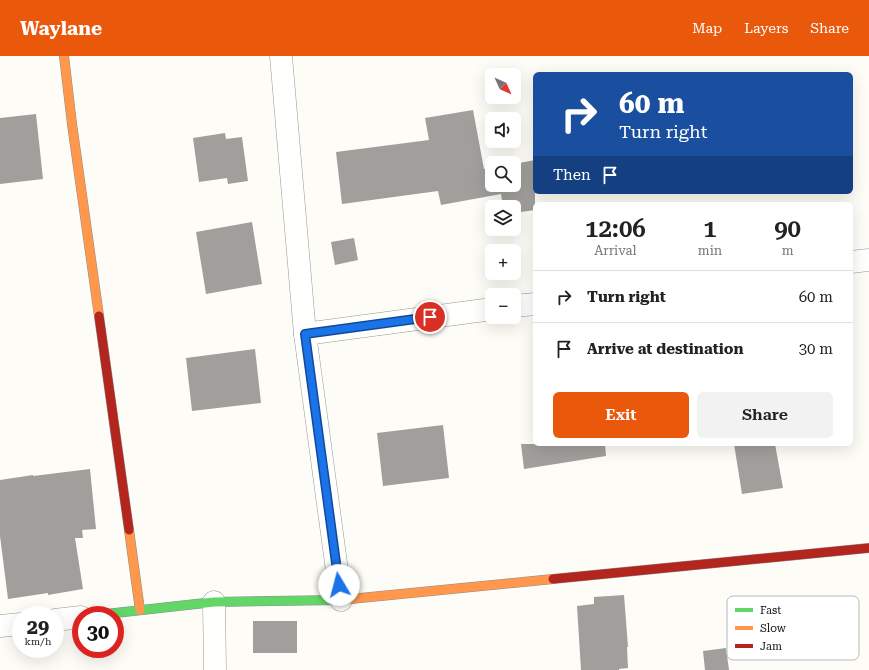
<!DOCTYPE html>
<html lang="en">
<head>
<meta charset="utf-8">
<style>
  body { margin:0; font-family:"Roboto Serif",serif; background:#f2f2f2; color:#222; height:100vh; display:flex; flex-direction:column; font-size:15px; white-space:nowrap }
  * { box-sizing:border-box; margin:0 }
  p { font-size:13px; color:#767676 }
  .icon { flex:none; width:22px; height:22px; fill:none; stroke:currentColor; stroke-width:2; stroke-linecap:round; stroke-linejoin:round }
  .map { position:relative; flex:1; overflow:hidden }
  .details { position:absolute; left:533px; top:146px; width:320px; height:244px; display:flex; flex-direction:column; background:#fff; border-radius:6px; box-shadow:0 4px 16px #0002 }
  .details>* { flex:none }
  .top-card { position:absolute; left:533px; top:16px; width:320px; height:122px; border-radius:6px; box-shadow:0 4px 16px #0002; background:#1a4fa0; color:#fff; overflow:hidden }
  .needle { width:26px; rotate:135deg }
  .controls { position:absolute; left:485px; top:12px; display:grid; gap:8px }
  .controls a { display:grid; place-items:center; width:36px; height:36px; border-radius:6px; background:#fff; box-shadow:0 4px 16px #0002; font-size:20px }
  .speed { position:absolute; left:12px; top:550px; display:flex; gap:8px; font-size:20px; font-weight:700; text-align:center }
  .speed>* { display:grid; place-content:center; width:52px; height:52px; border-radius:50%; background:#fff; box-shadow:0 4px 16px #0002; line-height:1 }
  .speed small { font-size:10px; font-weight:400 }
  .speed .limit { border:6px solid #d22; background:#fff; color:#111 }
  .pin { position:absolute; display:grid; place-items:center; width:34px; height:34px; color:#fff; margin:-17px; border:2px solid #fff; border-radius:50%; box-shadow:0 1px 4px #0007 }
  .me { position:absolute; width:44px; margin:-22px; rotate:352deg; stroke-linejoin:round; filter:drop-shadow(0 0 3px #0008) }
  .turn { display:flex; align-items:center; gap:14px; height:84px; padding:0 20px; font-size:18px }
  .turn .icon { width:52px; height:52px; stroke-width:2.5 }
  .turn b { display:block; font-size:28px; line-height:34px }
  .then { display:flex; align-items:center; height:38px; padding:0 20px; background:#0003; gap:8px; font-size:15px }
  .eta { display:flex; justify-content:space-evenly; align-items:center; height:68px; text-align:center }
  .eta b { font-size:24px; font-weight:600; line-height:28px }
  .action { display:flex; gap:8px; margin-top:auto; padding:8px 20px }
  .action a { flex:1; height:46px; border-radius:6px; background:#ea580c; color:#fff; font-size:16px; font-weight:600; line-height:46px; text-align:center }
  .action a+a { background:#f2f2f2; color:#222 }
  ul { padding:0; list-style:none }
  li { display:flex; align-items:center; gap:12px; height:52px; padding:0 20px; border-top:1px solid #e0e0e0 }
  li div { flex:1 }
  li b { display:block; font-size:15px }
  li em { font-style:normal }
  header { display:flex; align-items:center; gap:24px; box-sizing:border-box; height:56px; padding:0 20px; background:#ea580c; color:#fff }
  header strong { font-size:19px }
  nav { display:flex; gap:22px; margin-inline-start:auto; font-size:14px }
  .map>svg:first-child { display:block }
</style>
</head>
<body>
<header>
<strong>Waylane</strong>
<nav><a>Map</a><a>Layers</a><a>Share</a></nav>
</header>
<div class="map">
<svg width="869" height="614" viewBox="0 0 869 614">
  <rect width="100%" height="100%" fill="#fdfcf7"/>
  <g fill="#a19f9c">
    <path d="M 473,54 L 484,113 L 492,112 L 492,129 L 514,129 L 514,108 L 535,104 L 535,154 L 514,157 L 514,151 L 503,151 L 501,138 L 441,149 L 438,135 L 342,148 L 336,96 L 429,84 L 425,62 Z"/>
    <path d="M 36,58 L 43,123 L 0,128 L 0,62 Z"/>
    <path d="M 225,77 L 226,83 L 242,81 L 248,125 L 228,128 L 227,122 L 199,126 L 193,82 Z"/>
    <path d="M 252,166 L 262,228 L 206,238 L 196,176 Z"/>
    <path d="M 354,182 L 358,204 L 335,209 L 331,186 Z"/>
    <path d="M 255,293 L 261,347 L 192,355 L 186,302 Z"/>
    <path d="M 443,369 L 449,422 L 383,430 L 377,377 Z"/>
    <path d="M 521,388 L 605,388 L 606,400 L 524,413 Z"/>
    <path d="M 734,388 L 775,388 L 783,432 L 742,438 Z"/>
    <path d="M 90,413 L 96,473 L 82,474 L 83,482 L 75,482 L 83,533 L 48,539 L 48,537 L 8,543 L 0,480 L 0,424 L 33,419 L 33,420 Z"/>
    <path d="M 624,539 L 628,591 L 627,591 L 628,612 L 619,613 L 619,614 L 581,614 L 577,550 L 594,548 L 594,541 Z"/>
    <rect x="253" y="565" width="44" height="32"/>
    <path d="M 726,592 L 729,614 L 705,614 L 703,595 Z"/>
  </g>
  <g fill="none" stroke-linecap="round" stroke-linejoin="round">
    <defs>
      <g id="street">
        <path d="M 281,0 L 305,278 L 341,544"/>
        <path d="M 851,206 L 869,204"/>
        <path d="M 514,250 L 535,248"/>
        <path d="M 305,278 L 492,253"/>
        <path d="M 214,546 L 215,614"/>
        <path d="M 55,564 L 81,561"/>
        <path d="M 0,570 L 21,568"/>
      </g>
      <path id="fast" d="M 97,559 L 214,546 L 340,544"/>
      <g id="slow">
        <path d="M 64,0 L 72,68 L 99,260"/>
        <path d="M 129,474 L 140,554"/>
        <path d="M 340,544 L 553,523"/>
      </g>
      <g id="jam">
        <path d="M 99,260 L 129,474"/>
        <path d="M 553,523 L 869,492"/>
      </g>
    </defs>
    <use href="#street" stroke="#979795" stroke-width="23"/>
    <use href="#fast" stroke="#8e8d8b" stroke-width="10"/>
    <use href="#slow" stroke="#8e8d8b" stroke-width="10"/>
    <use href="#jam" stroke="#8e8d8b" stroke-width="10"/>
    <use href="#street" stroke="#fffffe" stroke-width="22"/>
    <use href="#fast" stroke="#63d668" stroke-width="9"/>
    <use href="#slow" stroke="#ff974d" stroke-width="9"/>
    <use href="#jam" stroke="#b3261e" stroke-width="9"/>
  </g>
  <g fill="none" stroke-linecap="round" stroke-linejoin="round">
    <defs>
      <path id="route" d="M 339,529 L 305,278 L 430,261"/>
    </defs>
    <use href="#route" stroke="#114b97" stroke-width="10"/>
    <use href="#route" stroke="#1a73e8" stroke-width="7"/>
  </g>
  <rect x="727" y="540" width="132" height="64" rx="6" fill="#fff" stroke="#b8b8b8" stroke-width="1"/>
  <rect x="735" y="552" width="18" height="4" fill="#63d668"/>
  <rect x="735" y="570" width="18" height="4" fill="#ff974d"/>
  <rect x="735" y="588" width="18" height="4" fill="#b3261e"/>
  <g font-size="11" fill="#111">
    <text x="760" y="558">Fast</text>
    <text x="760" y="576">Slow</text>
    <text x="760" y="594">Jam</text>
  </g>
</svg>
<div class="controls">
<a><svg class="needle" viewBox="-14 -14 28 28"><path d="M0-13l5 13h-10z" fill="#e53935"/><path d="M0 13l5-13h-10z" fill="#767676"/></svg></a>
<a><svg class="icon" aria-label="sound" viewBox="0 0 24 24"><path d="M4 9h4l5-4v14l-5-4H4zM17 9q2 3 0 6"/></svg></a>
<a><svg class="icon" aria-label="search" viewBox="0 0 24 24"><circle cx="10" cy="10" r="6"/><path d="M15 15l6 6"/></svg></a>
<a><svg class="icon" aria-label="layers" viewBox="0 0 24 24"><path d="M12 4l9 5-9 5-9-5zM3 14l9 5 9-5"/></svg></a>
<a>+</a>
<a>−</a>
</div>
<div class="speed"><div>29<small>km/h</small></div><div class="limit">30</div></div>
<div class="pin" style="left:430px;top:261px;background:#d93025"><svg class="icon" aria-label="arrive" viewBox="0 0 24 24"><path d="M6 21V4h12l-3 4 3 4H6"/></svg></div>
<svg class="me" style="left:339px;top:529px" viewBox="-20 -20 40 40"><circle r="19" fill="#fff"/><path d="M0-13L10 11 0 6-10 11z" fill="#1a73e8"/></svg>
<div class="top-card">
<div class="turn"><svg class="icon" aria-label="right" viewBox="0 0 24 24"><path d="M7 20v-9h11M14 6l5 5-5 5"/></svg><div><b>60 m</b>Turn right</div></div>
<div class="then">Then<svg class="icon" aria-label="arrive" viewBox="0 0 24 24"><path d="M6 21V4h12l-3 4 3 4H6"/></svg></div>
</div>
<section class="details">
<div class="eta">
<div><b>12:06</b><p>Arrival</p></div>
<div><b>1</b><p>min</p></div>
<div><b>90</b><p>m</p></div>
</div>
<ul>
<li><svg class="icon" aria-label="right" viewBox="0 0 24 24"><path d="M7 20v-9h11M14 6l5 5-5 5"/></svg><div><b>Turn right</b></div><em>60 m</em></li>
<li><svg class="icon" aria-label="arrive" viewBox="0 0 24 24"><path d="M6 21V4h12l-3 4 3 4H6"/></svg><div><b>Arrive at destination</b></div><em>30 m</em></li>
</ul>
<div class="action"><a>Exit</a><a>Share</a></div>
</section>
</div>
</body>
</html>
